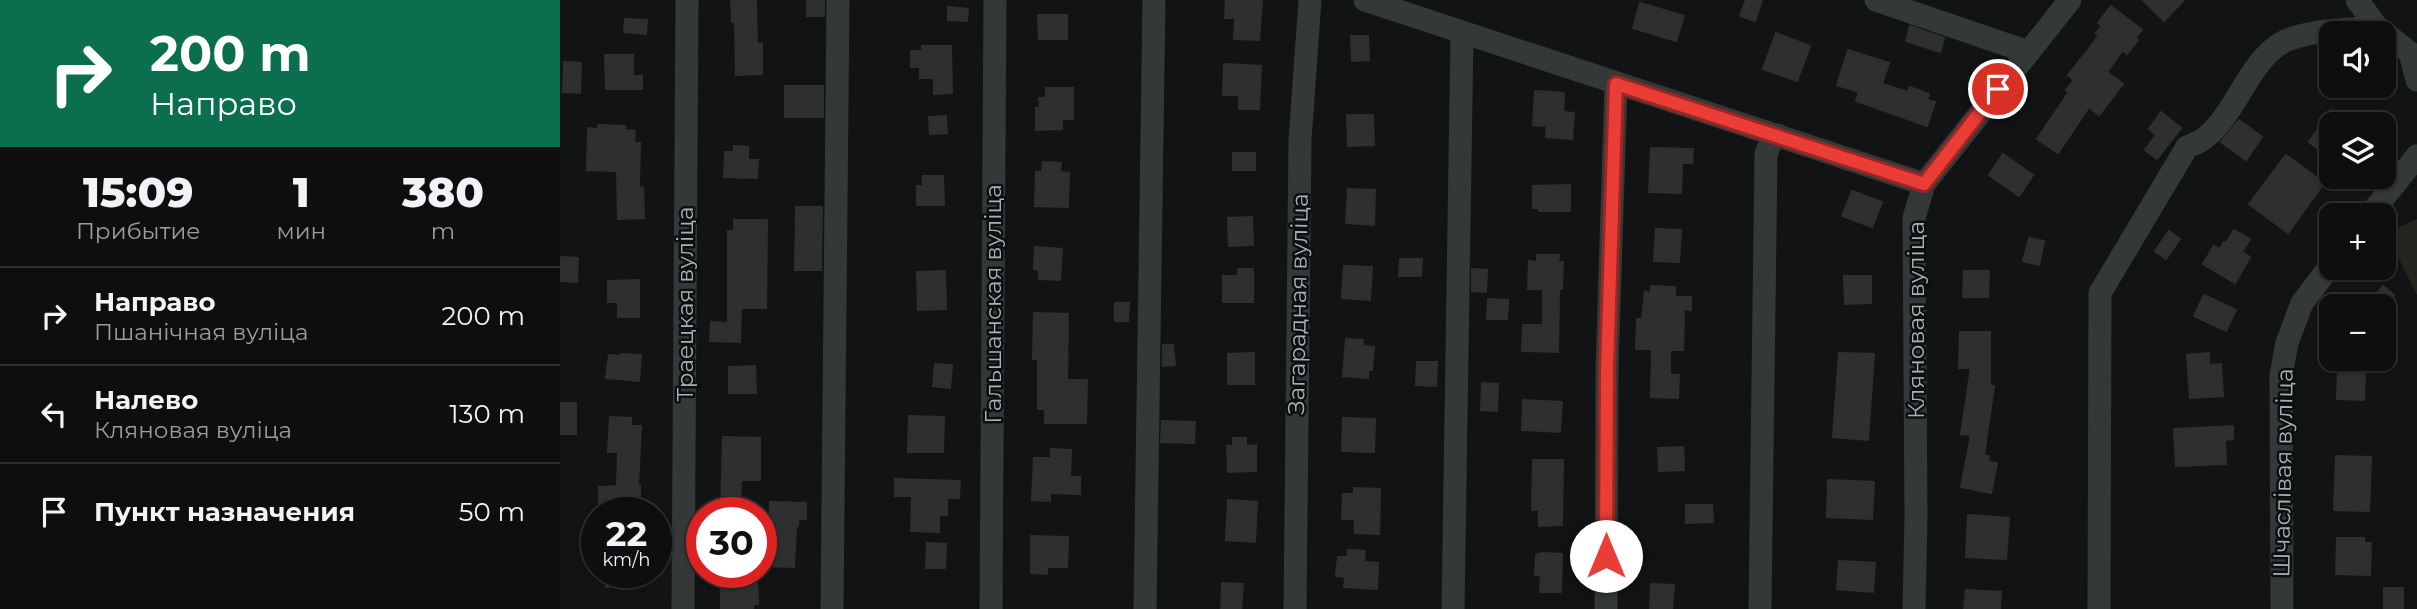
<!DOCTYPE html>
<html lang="ru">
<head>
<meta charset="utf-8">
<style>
  body { margin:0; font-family:Montserrat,sans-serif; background:#171718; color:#f1f3f6; height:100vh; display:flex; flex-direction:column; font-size:26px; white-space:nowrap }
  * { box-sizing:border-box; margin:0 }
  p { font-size:23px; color:#9b9c9e }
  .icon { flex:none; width:38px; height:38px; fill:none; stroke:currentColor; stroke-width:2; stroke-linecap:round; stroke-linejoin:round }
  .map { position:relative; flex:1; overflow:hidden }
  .drawer { display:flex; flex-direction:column; background:#0e0e0f; width:560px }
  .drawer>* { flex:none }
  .banner { background:#0b6e4f; color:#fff; overflow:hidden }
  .buttons { position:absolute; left:1759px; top:21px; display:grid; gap:14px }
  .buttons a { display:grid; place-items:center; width:77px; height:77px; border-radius:14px; background:#0e0e0f; box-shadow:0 2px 5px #0004,0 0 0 2px #2e2e2f; font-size:35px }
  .speed { position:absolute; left:21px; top:497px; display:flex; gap:14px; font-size:35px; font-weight:700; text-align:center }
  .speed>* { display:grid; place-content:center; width:91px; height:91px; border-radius:50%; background:#0e0e0f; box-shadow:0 2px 5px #0004,0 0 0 2px #2e2e2f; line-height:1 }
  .speed small { font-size:18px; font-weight:400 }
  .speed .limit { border:10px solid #d22; background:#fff; color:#111 }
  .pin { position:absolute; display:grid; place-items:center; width:60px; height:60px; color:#fff; margin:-30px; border:4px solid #fff; border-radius:50%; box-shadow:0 2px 7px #0007 }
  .me { position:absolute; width:77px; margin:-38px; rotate:0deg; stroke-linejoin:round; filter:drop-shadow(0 0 5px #0008) }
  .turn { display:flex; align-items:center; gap:24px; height:147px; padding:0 35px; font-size:32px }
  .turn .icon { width:91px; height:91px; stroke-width:2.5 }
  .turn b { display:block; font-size:49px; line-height:60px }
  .eta { display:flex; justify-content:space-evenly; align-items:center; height:119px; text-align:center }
  .eta b { font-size:42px; font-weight:800; line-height:49px }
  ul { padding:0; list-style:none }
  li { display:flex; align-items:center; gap:21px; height:98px; padding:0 35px; border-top:2px solid #2e2e2f }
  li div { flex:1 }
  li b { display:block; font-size:26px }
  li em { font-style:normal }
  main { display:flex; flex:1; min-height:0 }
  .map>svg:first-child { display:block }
</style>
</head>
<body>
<main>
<section class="drawer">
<div class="banner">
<div class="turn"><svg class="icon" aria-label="right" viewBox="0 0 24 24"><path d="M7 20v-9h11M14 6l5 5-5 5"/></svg><div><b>200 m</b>Направо</div></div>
</div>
<div class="eta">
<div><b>15:09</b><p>Прибытие</p></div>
<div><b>1</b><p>мин</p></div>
<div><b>380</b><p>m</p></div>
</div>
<ul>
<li><svg class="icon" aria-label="right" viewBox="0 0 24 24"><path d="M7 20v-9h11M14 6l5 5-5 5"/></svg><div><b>Направо</b><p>Пшанічная вуліца</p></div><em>200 m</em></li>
<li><svg class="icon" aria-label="left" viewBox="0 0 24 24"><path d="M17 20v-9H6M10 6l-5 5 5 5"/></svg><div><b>Налево</b><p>Кляновая вуліца</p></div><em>130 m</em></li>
<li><svg class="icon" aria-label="arrive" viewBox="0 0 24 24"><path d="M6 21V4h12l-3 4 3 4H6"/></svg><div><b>Пункт назначения</b></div><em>50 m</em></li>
</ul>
</section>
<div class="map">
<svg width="1857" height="609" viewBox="0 0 1857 609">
  <rect width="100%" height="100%" fill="#121314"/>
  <path fill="#23261f" d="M 1857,219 L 1857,295 L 1826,233 Z"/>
  <g fill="#2d2f30" stroke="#2d2f30" stroke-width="2">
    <path d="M 171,0 L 196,0 L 197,44 L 202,44 L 202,74 L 176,75 L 175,22 L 172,22 Z"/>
    <rect x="247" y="0" width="17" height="16"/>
    <path d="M 666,0 L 702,0 L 699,40 L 674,39 L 675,18 L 665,18 Z"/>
    <path d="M 1186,0 L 1202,0 L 1195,21 L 1180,16 Z"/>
    <path d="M 1583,0 L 1624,0 L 1604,21 Z"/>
    <path d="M 1080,3 L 1124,16 L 1116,41 L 1073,28 Z"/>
    <path d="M 1551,6 L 1582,30 L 1575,38 L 1578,40 L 1567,54 L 1563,50 L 1547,72 L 1563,84 L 1539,115 L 1529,107 L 1498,153 L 1477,139 L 1509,92 L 1506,90 L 1514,80 L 1508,75 L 1534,42 L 1539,34 L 1536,33 L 1542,26 L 1538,23 Z"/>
    <path d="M 388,7 L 408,9 L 407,21 L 388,20 Z"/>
    <path d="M 478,15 L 507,15 L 507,39 L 479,39 Z"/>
    <path d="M 65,19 L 87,20 L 86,34 L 64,32 Z"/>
    <path d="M 1350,26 L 1384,38 L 1380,52 L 1346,41 Z"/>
    <path d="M 1216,33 L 1250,46 L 1237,81 L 1203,69 Z"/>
    <path d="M 791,36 L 808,36 L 809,60 L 792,61 Z"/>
    <path d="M 362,46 L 391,46 L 392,93 L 374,94 L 374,78 L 360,78 L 360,67 L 351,67 L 351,51 L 362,51 Z"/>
    <path d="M 1288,50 L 1329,63 L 1322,84 L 1348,92 L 1350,87 L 1369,94 L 1367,100 L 1375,102 L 1367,126 L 1296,101 L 1299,92 L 1277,85 Z"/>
    <path d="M 45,55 L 73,55 L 73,76 L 82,76 L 82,89 L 46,89 Z"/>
    <path d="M 4,62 L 21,63 L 20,93 L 3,92 Z"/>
    <path d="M 664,64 L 701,66 L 699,109 L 679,109 L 679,95 L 663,95 Z"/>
    <rect x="225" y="86" width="38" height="31"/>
    <path d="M 486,88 L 513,88 L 513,119 L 502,119 L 502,129 L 476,130 L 476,108 L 480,108 L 479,98 L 486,98 Z"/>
    <path d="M 975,91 L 1004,93 L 1003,112 L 1014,113 L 1012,139 L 986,137 L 987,126 L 973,125 Z"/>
    <path d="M 1771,111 L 1771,158 L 1749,142 Z"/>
    <path d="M 1601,112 L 1621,128 L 1597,159 L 1585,150 L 1596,135 L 1589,129 Z"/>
    <path d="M 787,115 L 813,115 L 814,145 L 788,146 Z"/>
    <path d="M 386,116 L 387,133 L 370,134 L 369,117 Z"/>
    <path d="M 1679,120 L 1702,137 L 1686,160 L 1661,142 Z"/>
    <path d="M 38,125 L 65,126 L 65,130 L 75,131 L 74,143 L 80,143 L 79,188 L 83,187 L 84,218 L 58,219 L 57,171 L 27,170 L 28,128 L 38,129 Z"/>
    <path d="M 174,146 L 188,147 L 188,160 L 198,160 L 197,178 L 164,177 L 165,152 L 174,152 Z"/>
    <path d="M 1091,148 L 1133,149 L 1132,163 L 1122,163 L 1121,193 L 1089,192 Z"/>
    <rect x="673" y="153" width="22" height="17"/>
    <path d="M 1443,154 L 1473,175 L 1459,196 L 1429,175 Z"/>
    <path d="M 1726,155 L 1764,183 L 1728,233 L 1689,204 Z"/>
    <path d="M 483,162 L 501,163 L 500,172 L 509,173 L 508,207 L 475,206 L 476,172 L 482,172 Z"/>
    <path d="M 363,176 L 383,176 L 384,205 L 357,205 L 357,186 L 363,186 Z"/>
    <path d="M 1010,185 L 1010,211 L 979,211 L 979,208 L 973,208 L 973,186 Z"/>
    <path d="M 788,189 L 815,190 L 814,225 L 786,223 Z"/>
    <path d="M 1292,191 L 1322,202 L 1312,227 L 1282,216 Z"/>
    <path d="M 236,207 L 262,207 L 261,270 L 235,270 Z"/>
    <path d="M 692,217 L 693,245 L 669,246 L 668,218 Z"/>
    <path d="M 174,220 L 207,220 L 206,308 L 181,308 L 180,342 L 150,341 L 151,322 L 168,323 L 168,231 L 174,231 Z"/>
    <path d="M 1096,229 L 1121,230 L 1119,262 L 1094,261 Z"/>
    <path d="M 1674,230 L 1690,239 L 1682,252 L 1690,257 L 1675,283 L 1643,264 L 1654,246 L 1660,249 L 1664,242 L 1666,243 Z"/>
    <path d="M 1609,231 L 1620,239 L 1606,259 L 1595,251 Z"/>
    <path d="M 1469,238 L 1484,241 L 1479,265 L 1463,261 Z"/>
    <path d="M 475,247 L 502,249 L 500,280 L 479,279 L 479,270 L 474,269 Z"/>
    <path d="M 977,255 L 999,255 L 998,262 L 1003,262 L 1002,289 L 999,289 L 998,352 L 962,351 L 963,325 L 983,325 L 983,289 L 968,289 L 969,261 L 977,262 Z"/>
    <path d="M 0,257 L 18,258 L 17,282 L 0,281 Z"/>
    <path d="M 840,259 L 862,259 L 861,276 L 839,276 Z"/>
    <path d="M 784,266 L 812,267 L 810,300 L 782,298 Z"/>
    <path d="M 678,269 L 693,269 L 693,302 L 663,302 L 663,276 L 678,276 Z"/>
    <path d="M 912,269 L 927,270 L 926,292 L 912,291 Z"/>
    <path d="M 385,271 L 386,309 L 358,310 L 357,272 Z"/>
    <path d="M 1404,271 L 1429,271 L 1428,297 L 1403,297 Z"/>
    <path d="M 1284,276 L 1311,276 L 1311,303 L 1285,304 Z"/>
    <path d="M 79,280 L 79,317 L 58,317 L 58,302 L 48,302 L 48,281 Z"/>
    <path d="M 1091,286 L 1115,287 L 1115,297 L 1131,297 L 1131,310 L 1124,309 L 1123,350 L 1110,350 L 1110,375 L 1119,375 L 1118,398 L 1091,397 L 1092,349 L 1076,349 L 1077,319 L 1082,319 L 1085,292 L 1091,293 Z"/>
    <path d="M 1823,286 L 1834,295 L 1825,306 L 1808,306 Z"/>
    <path d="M 1644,295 L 1676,310 L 1666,331 L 1634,316 Z"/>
    <path d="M 928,299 L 948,300 L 947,319 L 927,319 Z"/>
    <path d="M 555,303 L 569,303 L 568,321 L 555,321 Z"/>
    <path d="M 474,313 L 508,314 L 507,380 L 527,380 L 526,423 L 485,423 L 485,409 L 478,409 L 478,359 L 473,359 Z"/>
    <path d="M 1400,332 L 1430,332 L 1430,386 L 1434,386 L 1424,455 L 1429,456 L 1428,462 L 1437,463 L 1431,493 L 1401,487 L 1411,435 L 1401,434 L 1411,368 L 1399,368 Z"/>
    <path d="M 786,339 L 803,340 L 802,346 L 814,347 L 812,370 L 808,370 L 808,378 L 783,376 Z"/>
    <path d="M 603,345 L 613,345 L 615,365 L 603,366 Z"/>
    <path d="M 694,353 L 694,384 L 668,384 L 668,354 Z"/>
    <path d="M 1279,353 L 1314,354 L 1308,440 L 1273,437 Z"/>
    <path d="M 1649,353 L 1649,365 L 1661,364 L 1663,396 L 1630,398 L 1627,355 Z"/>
    <path d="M 61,354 L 81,355 L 79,381 L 46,378 L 49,355 L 60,356 Z"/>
    <path d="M 857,362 L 877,362 L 876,386 L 856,385 Z"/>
    <path d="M 375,364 L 392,365 L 390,388 L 373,386 Z"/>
    <path d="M 195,366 L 196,393 L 169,393 L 169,367 Z"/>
    <path d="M 1778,371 L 1805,373 L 1804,400 L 1777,399 Z"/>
    <path d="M 922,383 L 938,384 L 937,411 L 921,410 Z"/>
    <path d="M 963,400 L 1002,402 L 1000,432 L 962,430 Z"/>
    <rect x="0" y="403" width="16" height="31"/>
    <path d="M 349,416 L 384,417 L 383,452 L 348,452 Z"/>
    <path d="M 50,417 L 71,418 L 71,426 L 81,426 L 78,486 L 80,486 L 80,513 L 39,513 L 39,487 L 57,486 L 58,452 L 48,452 Z"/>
    <path d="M 783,418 L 815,419 L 814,452 L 782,451 Z"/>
    <path d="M 602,421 L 635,422 L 634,443 L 601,442 Z"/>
    <path d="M 1673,426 L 1673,439 L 1665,440 L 1666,464 L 1616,466 L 1614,429 Z"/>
    <path d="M 163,437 L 200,438 L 200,480 L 181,480 L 180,513 L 161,513 Z"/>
    <path d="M 673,438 L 686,438 L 686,446 L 696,445 L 696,471 L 668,472 L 667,446 L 673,446 Z"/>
    <path d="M 1123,447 L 1124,470 L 1099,471 L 1098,448 Z"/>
    <path d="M 491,449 L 511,450 L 510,477 L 520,477 L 520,494 L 490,493 L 490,501 L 472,500 L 474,458 L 491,458 Z"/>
    <path d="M 1776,456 L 1811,457 L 1809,511 L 1774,510 Z"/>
    <path d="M 973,460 L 1003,460 L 1002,525 L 979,526 L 979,510 L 972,510 Z"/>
    <path d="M 335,479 L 400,481 L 399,498 L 387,498 L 387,515 L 379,515 L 379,532 L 351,531 L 352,496 L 335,496 Z"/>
    <path d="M 1268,480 L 1314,482 L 1312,519 L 1267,517 Z"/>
    <path d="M 794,488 L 820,489 L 819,534 L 795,533 L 795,519 L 782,519 L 783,494 L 794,494 Z"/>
    <path d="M 668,500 L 697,502 L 695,542 L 666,540 Z"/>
    <path d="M 210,502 L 246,503 L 246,519 L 238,519 L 238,526 L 236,525 L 234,567 L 208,566 Z"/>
    <path d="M 1126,505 L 1152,505 L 1153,522 L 1126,523 Z"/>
    <path d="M 1408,515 L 1449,518 L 1446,559 L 1406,557 Z"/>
    <path d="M 471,536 L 508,537 L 507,567 L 487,567 L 487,574 L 471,573 Z"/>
    <path d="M 1777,538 L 1804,538 L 1804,543 L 1811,543 L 1810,575 L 1776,574 Z"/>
    <path d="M 367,543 L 386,544 L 385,568 L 366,568 Z"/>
    <path d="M 788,550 L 805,551 L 804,562 L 818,563 L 817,589 L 784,587 L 785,577 L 776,576 L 778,557 L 788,557 Z"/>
    <path d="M 983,553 L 1002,554 L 1001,592 L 980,592 L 981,576 L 975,575 L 976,555 Z"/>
    <path d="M 1279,561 L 1315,563 L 1313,592 L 1277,589 Z"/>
    <path d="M 45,572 L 71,572 L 72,587 L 46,587 Z"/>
    <path d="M 169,581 L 197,581 L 198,604 L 193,604 L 193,609 L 161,609 L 161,589 L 169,589 Z"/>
    <path d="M 662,583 L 683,584 L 681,609 L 661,609 Z"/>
    <path d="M 1091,584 L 1114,585 L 1112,609 L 1090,609 Z"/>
    <rect x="1824" y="588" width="19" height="21"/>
    <path d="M 1406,590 L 1441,592 L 1440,609 L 1404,609 Z"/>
  </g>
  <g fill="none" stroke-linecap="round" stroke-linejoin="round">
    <g stroke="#343839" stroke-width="23">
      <path d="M 805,0 L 1364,184"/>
      <path d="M 1316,0 L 1468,52"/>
      <path d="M 1797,0 L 1817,27 L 1850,53 L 1857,80"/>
      <path d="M 1810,215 L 1857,156"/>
      <path d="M 123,609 L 127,0"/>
      <path d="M 272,609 L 278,0"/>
      <path d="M 431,609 L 435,0"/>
      <path d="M 585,609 L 594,0"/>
      <path d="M 735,609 L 740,140 L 750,0"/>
      <path d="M 893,609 L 902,33"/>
      <path d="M 1046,609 L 1047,369 L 1056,84"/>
      <path d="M 1200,609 L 1206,154 L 1210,144 L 1218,135"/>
      <path d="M 1354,609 L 1356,517 L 1354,218 L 1364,184 L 1510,0"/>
      <path d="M 1539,609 L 1540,293 L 1627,147 C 1631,145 1638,143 1642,140 C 1676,117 1688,59 1725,41 C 1752,29 1788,30 1817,27"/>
      <path d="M 1722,609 L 1721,375 L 1727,343 L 1742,303 L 1771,265"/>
    </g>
  </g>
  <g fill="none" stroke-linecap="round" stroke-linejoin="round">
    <defs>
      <path id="route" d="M 1046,556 L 1047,369 L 1056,84 L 1364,184 L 1438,89"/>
    </defs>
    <use href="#route" stroke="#972823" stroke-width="18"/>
    <use href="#route" stroke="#e93d36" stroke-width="12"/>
  </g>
  <g text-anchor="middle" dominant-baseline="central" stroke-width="5" stroke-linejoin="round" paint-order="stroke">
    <g font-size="23" fill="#a5b3b4" stroke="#0d0e0f">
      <text transform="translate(125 304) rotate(-90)">Траецкая вуліца</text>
      <text transform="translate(433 304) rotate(-90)">Гальшанская вуліца</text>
      <text transform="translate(738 304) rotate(-89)">Загарадная вуліца</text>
      <text transform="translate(1356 320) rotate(-90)">Кляновая вуліца</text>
      <text transform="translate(1723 473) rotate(-89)">Шчаслівая вуліца</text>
    </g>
  </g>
</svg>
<div class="buttons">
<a><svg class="icon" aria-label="sound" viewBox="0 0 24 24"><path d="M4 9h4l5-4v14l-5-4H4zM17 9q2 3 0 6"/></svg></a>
<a><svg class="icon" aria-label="layers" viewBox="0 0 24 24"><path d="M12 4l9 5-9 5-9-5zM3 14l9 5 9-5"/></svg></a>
<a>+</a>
<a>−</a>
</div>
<div class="speed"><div>22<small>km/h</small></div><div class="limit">30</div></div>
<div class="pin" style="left:1438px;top:89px;background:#d93025"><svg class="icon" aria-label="arrive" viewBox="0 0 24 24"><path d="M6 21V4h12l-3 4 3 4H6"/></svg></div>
<svg class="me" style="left:1046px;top:556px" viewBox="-20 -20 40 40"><circle r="19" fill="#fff"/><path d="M0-13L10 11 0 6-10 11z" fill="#e93d36"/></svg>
</div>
</main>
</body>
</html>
